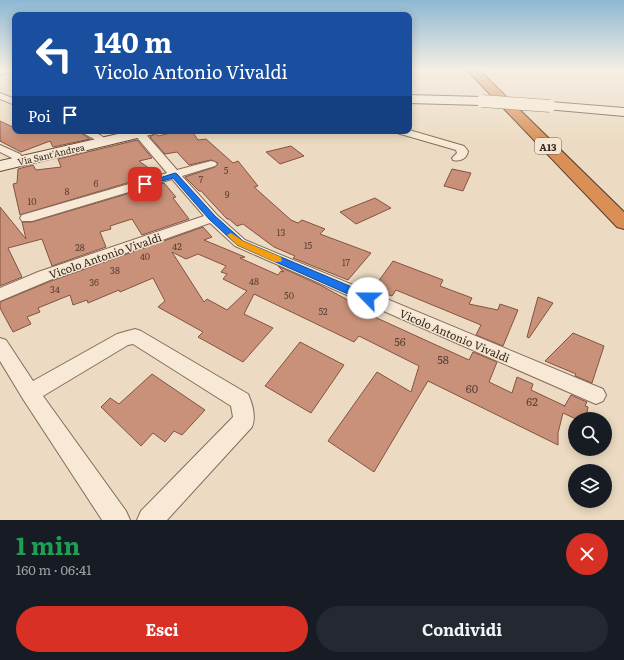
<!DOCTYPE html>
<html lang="it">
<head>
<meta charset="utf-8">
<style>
  body { margin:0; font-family:Literata,serif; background:#242831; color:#f1f3f6; height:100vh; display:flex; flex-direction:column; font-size:15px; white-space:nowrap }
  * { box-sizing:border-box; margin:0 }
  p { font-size:13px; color:#9ea1a6 }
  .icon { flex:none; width:22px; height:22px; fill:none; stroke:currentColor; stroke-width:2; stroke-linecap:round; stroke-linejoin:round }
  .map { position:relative; height:520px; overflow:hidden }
  .drawer { display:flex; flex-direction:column; background:#171b24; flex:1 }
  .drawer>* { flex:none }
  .hud { position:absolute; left:12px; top:12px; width:400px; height:122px; border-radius:8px; box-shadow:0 2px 10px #0003; background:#1a4fa0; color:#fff; overflow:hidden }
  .fabs { position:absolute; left:568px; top:412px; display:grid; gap:8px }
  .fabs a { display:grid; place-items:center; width:44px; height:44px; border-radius:50%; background:#171b24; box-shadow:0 2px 10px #0003; font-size:20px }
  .pin { position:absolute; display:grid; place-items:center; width:34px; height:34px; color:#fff; margin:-17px; border-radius:8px; box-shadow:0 2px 6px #0006 }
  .me { position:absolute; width:44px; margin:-22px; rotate:293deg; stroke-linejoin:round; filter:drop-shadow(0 0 3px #0008) }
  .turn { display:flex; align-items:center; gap:14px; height:84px; padding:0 16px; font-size:18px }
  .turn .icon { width:52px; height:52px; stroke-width:2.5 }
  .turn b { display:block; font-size:28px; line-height:34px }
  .then { display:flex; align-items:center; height:38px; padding:0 16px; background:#0003; gap:8px; font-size:15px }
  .round { display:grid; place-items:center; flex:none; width:42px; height:42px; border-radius:21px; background:#242831 }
  .summary { display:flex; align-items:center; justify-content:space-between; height:68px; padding:0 16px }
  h1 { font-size:24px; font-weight:700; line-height:30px; color:#1e9e55 }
  .button { display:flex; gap:8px; margin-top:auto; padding:8px 16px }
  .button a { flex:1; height:46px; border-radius:24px; background:#d93025; color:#fff; font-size:16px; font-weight:700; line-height:46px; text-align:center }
  .button a+a { background:#242831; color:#f1f3f6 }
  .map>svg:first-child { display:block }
</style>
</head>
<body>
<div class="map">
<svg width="624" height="520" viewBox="0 0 624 520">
  <rect width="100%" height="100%" fill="#ecdbc2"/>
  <g fill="#c99179" stroke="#845341" fill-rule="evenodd">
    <path d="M 0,121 L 15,128 L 15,131 L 78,131 L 90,139 L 53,147 L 50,141 L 21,152 L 0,141 Z"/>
    <path d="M 179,131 L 192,131 L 198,140 L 206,139 L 233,163 L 238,161 L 258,186 L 254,187 L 291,220 L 298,223 L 302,220 L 325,229 L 320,234 L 371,253 L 348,280 L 293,258 L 295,256 L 274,247 L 243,224 L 237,226 L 229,219 L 227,219 L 201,191 L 199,191 L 185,177 L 215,167 L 218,163 L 211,160 L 189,165 L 177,152 L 165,154 L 150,137 L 156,133 L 158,136 Z"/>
    <path d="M 137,140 L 152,158 L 139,161 L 157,174 L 20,215 L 13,184 L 17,183 L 18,169 L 33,165 L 36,170 L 61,167 L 58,159 Z"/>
    <path d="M 291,146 L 304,156 L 280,164 L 266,152 Z"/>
    <path d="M 452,169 L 471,173 L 463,191 L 444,186 Z"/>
    <path d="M 164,183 L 176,197 L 173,198 L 189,219 L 142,235 L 132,219 L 110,226 L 111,229 L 100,232 L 106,247 L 52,266 L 42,239 L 8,248 L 22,277 L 0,286 L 0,207 L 26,239 L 22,222 L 32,222 Z"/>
    <path d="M 375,198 L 391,208 L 356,224 L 340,212 Z"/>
    <path d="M 203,227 L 212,237 L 204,240 L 245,257 L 240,258 L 278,275 L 281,271 L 284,272 L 278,266 L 320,285 L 370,312 L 368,314 L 469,360 L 473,352 L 497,362 L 489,382 L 512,393 L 517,377 L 533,384 L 531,390 L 565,406 L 564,407 L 571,395 L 587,402 L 585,406 L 588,407 L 586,419 L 576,419 L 563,413 L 558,433 L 558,445 L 428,381 L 374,472 L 328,441 L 377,372 L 411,392 L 419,366 L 359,336 L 354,342 L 254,294 L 244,314 L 273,328 L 243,362 L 198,337 L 203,332 L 158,307 L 165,301 L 153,278 L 120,292 L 119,290 L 88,303 L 87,300 L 73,305 L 70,295 L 38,308 L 40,312 L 27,317 L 31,324 L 13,332 L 0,308 L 0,302 L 51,281 ZM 172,252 L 186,259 L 198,254 L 226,266 L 221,272 L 227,274 L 223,279 L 247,291 L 227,310 L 207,299 L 204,302 Z"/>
    <path d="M 393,261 L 443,280 L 440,286 L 472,298 L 469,304 L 498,310 L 500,304 L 518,310 L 503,346 L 476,335 L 481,325 L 396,290 L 392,296 L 373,289 Z"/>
    <path d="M 538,297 L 553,303 L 529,338 L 527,337 Z"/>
    <path d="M 573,333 L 604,346 L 592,383 L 575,376 L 576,374 L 545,361 Z"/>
    <path d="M 300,342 L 344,365 L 311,413 L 265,386 Z"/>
    <path d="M 152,374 L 205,410 L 182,435 L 174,431 L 165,442 L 153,433 L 141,446 L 101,407 L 110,398 L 119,404 Z"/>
  </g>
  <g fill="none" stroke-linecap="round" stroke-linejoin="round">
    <defs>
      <g id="street">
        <path d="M 4,70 L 15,70 L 15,71 L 0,75 L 0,71 Z"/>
        <path d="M 0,93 L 15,99 L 15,105 L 0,99 Z"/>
        <path d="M 409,130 L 464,146 L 468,151 C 467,158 461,162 453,160 L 452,158 L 457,153 L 456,150 L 397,133 L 396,131 Z"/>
        <path d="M 79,131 C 91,131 100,132 108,142 L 107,144 L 99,144 L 94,139 Z"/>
        <path d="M 135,131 L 143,131 L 177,170 L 211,161 L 215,162 L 217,164 L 215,166 L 182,176 L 217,215 L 245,240 L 603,389 L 606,395 L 603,401 L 596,404 L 589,401 L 235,246 L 210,223 L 50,280 L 0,301 L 0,288 L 38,272 L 204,216 L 172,179 L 32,221 L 22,221 L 20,218 L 22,215 L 167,173 L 135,135 L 134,133 Z"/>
        <path d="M 0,145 L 20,154 L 26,162 L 24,164 L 16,164 L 12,158 L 0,152 Z"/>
        <path d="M 135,329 L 141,331 L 248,394 C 253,405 256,417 252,427 L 167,520 L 137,520 L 141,511 L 233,417 L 231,406 L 133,344 L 128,345 L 43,396 L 126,511 L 130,520 L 102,520 L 23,399 L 0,361 L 0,338 L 6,340 L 33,381 L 117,334 Z"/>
      </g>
      <g id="secondary">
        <path d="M 409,95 L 482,97 L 486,98 L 488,101 L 486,104 L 482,105 L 409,103 Z"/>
        <path d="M 550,102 L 624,108 L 624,116 L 546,109 L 544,106 L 546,103 Z"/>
        <path d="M 131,131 L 156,131 L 154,134 L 0,171 L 0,161 Z"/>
      </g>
      <path id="highway" d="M 467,70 L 479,70 L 624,212 L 624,229 L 617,227 Z"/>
    </defs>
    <use href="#street" stroke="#856c5a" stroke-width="2"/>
    <use href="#secondary" stroke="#674d3d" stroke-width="2"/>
    <use href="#highway" stroke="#533b2e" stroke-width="2"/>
    <use href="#street" fill="#f7e9d5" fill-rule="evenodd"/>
    <use href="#secondary" fill="#f7e9d5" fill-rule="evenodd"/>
    <use href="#highway" fill="#d98f55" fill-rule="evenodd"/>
    <defs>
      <path id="secondary-bridge" d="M 482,101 L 550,106"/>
    </defs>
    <use href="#secondary-bridge" stroke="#674d3d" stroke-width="13" stroke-linecap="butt"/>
    <use href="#secondary-bridge" stroke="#f7e9d5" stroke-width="12"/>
  </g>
  <linearGradient id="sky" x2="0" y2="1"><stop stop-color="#8db8d3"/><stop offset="0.49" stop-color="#f6efe4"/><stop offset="1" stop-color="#f6efe4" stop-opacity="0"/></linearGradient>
  <rect width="624" height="142" fill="url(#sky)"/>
  <path fill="#1a73e8" stroke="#114b97" d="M 175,173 L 177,174 L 215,216 L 243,241 L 371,295 L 373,298 L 371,301 L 364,301 L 237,245 L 209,219 L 173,178 L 145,186 L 141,184 Z"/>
  <path fill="#f59e0b" d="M 231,233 L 243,241 L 281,257 L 282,260 L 281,262 L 275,262 L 237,245 L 227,235 Z"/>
  <g text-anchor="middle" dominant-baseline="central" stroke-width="3" stroke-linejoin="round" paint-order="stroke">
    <g font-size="9" fill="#36261e" stroke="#f4e6d1">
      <text transform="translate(51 154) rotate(-13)">Via Sant'Andrea</text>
    </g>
    <g font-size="9" fill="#5b4135">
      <text x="226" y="170">5</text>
      <text x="201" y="179">7</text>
      <text x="96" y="183">6</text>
      <text x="67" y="191">8</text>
      <text x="227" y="194">9</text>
      <text x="32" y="201">10</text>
      <text x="281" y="232">13</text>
      <text x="308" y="245">15</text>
      <text x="177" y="246">42</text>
      <text x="80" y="247">28</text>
      <text x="145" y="256">40</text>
      <text x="346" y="262">17</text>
      <text x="115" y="270">38</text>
      <text x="254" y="281">48</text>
      <text x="94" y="282">36</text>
      <text x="55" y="289">34</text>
      <text x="289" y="295">50</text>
      <text x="323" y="311">52</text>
    </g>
    <rect fill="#f4e6d1" stroke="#6f6054" stroke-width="1" x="535" y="138" width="26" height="16" rx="3"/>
    <g font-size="10" font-weight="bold" fill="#36261e">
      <text x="548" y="146">A13</text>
    </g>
    <g font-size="11" fill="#36261e" stroke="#f4e6d1">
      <text transform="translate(105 255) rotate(-19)">Vicolo Antonio Vivaldi</text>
      <text transform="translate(455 335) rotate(23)">Vicolo Antonio Vivaldi</text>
    </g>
    <g font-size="11" fill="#5b4135">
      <text x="400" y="341">56</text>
      <text x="443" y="359">58</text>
      <text x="472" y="388">60</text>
      <text x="532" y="401">62</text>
    </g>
  </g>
</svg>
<div class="fabs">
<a><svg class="icon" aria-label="search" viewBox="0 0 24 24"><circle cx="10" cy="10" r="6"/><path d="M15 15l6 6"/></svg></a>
<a><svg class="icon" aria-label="layers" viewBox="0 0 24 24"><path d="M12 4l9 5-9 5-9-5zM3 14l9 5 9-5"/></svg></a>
</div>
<div class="pin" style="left:145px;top:184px;background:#d93025"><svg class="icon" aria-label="arrive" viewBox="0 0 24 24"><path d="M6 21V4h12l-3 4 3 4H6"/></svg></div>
<svg class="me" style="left:368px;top:298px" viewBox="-20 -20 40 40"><circle r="19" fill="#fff"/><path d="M0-13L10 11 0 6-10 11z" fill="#1a73e8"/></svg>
<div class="hud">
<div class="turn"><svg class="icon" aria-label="left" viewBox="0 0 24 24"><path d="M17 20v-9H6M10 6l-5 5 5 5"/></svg><div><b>140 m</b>Vicolo Antonio Vivaldi</div></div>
<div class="then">Poi<svg class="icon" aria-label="arrive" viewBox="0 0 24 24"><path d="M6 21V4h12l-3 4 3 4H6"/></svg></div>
</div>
</div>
<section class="drawer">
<div class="summary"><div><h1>1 min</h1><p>160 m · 06:41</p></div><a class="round" style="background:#d93025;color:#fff"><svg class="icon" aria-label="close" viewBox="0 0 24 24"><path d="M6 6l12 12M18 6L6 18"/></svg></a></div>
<div class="button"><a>Esci</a><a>Condividi</a></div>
</section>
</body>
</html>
